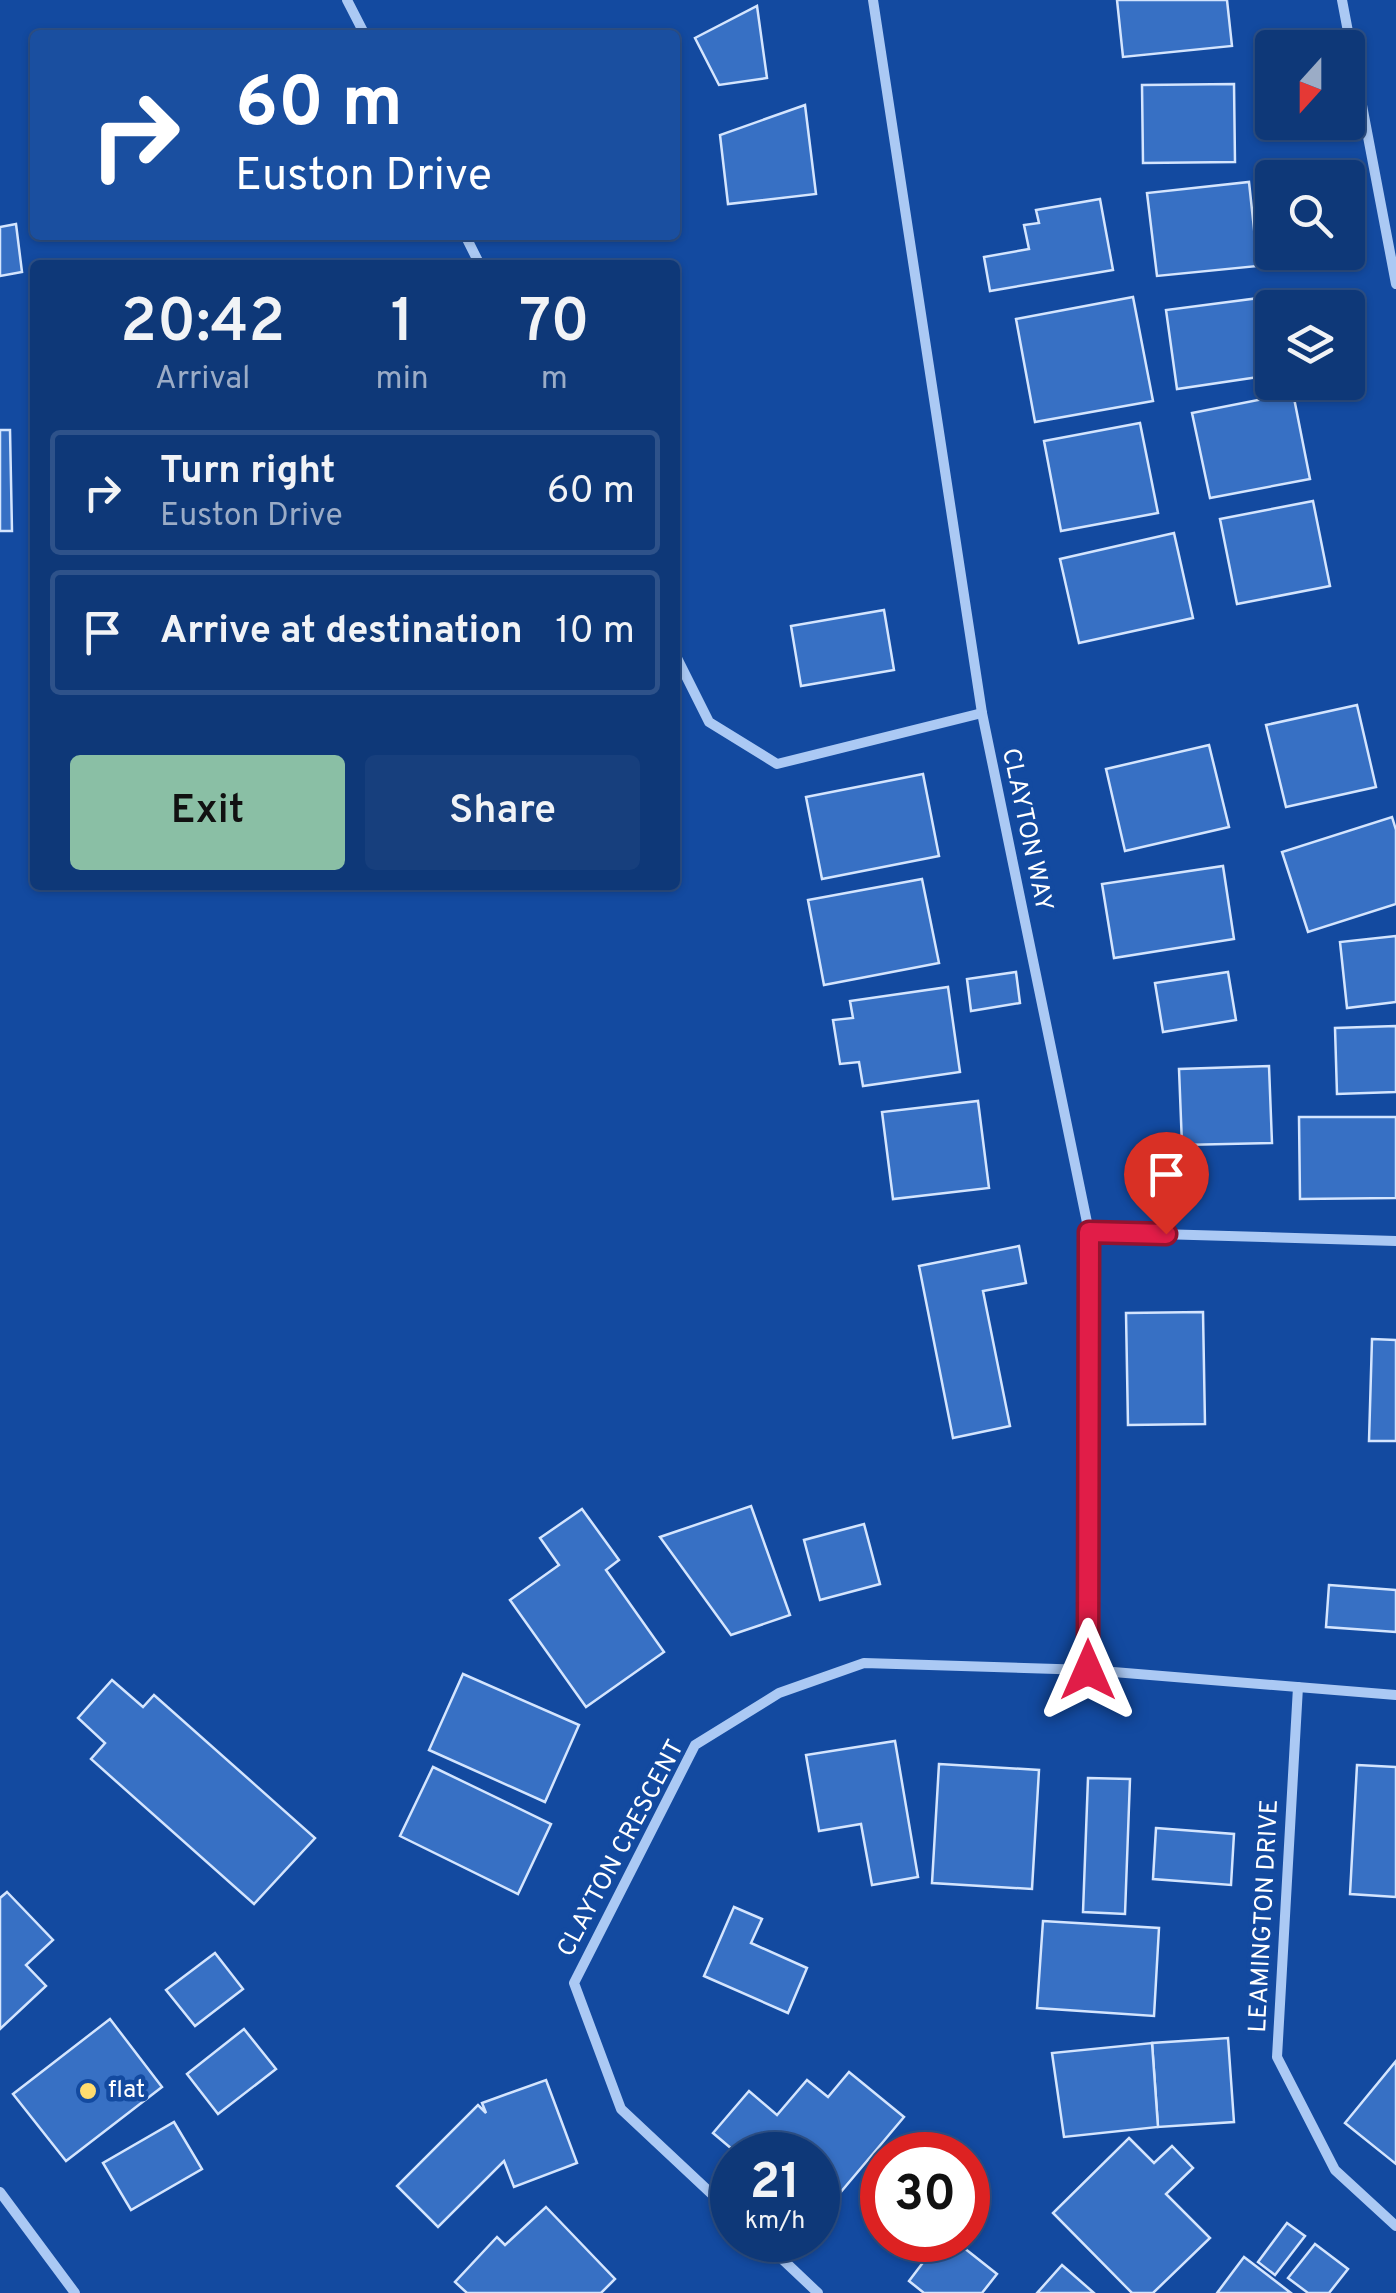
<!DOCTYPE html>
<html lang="en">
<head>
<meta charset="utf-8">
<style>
  body { margin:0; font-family:Overpass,sans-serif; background:#173f7d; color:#f1f3f6; height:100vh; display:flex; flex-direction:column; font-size:38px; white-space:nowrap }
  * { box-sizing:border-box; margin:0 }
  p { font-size:32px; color:#9bacc6 }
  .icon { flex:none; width:55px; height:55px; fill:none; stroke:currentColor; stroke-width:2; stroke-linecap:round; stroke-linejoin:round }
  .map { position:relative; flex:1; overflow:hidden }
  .sheet { position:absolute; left:30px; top:260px; width:650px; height:630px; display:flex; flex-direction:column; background:#0e3878; border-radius:10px; box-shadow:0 2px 8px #0004,0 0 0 2px #2e528a }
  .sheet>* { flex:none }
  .hud { position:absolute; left:30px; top:30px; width:650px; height:210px; border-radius:10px; box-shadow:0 2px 8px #0004,0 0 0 2px #2e528a; background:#1a4fa0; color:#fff; overflow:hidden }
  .needle { width:65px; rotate:201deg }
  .buttons { position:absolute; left:1255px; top:30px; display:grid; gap:20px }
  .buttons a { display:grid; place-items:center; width:110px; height:110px; border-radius:10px; background:#0e3878; box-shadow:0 2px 8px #0004,0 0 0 2px #2e528a; font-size:50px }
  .speed { position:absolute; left:710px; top:2132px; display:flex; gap:20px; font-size:50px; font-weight:700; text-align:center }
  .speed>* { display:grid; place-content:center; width:130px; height:130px; border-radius:50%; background:#0e3878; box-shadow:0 2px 8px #0004,0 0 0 2px #2e528a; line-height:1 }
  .speed small { font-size:25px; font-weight:400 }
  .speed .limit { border:15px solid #d22; background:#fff; color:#111 }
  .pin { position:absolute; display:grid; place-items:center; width:85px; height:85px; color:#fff; margin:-102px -42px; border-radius:50% 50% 50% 0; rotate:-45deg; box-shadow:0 0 10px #0007 }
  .pin .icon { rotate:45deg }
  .me { position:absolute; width:110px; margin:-55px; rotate:0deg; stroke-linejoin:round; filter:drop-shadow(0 0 8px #0008) }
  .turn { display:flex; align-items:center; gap:35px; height:210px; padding:0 40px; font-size:45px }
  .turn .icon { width:130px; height:130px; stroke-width:2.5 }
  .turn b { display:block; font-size:70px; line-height:85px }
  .eta { display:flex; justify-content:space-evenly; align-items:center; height:170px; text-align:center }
  .eta b { font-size:60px; font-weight:600; line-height:70px }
  .action { display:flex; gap:20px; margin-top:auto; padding:20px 40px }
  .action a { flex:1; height:115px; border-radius:10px; background:#8abfa5; color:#111; font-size:40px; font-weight:600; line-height:115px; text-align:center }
  .action a+a { background:#173f7d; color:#f1f3f6 }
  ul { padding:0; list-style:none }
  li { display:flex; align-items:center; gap:30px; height:125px; margin:0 20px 15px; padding:0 20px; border:5px solid #2e528a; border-radius:10px }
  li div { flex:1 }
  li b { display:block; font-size:38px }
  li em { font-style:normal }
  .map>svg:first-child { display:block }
</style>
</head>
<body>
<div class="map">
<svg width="1396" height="2293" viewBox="0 0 1396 2293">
  <rect width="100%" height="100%" fill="#134aa0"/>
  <g fill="#3770c4" stroke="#d4e5fe" stroke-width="2.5">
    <path d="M 1117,0 L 1227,0 L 1232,46 L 1123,57 Z"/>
    <path d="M 757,6 L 767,78 L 719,85 L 695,38 Z"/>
    <path d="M 1234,84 L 1235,162 L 1143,163 L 1142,85 Z"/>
    <path d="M 805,105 L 816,194 L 728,204 L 720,135 Z"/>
    <path d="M 1249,182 L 1258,266 L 1157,276 L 1147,193 Z"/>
    <path d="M 1100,199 L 1113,270 L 990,291 L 984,257 L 1029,249 L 1024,225 L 1039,223 L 1036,210 Z"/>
    <path d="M 16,224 L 22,272 L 0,276 L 0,227 Z"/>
    <path d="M 1133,297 L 1153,401 L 1035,422 L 1016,319 Z"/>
    <path d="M 1267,297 L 1272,337 L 1272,375 L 1177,389 L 1166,310 Z"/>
    <path d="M 1293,393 L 1310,479 L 1210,498 L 1192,413 Z"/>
    <path d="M 1140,423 L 1158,513 L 1061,531 L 1044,441 Z"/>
    <path d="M 0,430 L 10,430 L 12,531 L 0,531 Z"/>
    <path d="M 1313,501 L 1330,586 L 1237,604 L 1220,519 Z"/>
    <path d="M 1174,533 L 1193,618 L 1079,643 L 1060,559 Z"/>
    <path d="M 884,610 L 894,670 L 801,686 L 791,626 Z"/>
    <path d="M 1357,705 L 1376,787 L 1286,807 L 1266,725 Z"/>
    <path d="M 1209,745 L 1229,827 L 1125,851 L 1106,769 Z"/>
    <path d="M 923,774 L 939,856 L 822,879 L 806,797 Z"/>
    <path d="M 1392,817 L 1396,830 L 1396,904 L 1308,932 L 1282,852 Z"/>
    <path d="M 1223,866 L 1234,939 L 1114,958 L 1102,884 Z"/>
    <path d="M 922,879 L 939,963 L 824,985 L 808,900 Z"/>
    <path d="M 1396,936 L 1396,1002 L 1347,1008 L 1340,942 Z"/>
    <path d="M 1016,972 L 1020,1003 L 971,1011 L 967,979 Z"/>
    <path d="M 1228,972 L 1236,1020 L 1163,1032 L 1155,983 Z"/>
    <path d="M 948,987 L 960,1072 L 863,1086 L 859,1062 L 840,1064 L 833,1020 L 853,1018 L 850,1001 Z"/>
    <path d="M 1396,1026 L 1396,1092 L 1337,1094 L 1335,1028 Z"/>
    <path d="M 1269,1066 L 1272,1143 L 1182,1145 L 1179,1069 Z"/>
    <path d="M 978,1101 L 989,1188 L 893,1199 L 882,1112 Z"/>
    <path d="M 1299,1117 L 1396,1117 L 1396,1198 L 1300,1199 Z"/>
    <path d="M 1019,1246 L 1026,1283 L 983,1291 L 1010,1426 L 953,1438 L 919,1266 Z"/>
    <path d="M 1203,1312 L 1205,1424 L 1128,1425 L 1126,1313 Z"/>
    <path d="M 1372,1339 L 1396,1340 L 1396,1441 L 1369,1441 Z"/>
    <path d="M 751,1506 L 790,1615 L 731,1635 L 660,1537 Z"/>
    <path d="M 582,1509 L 619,1560 L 606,1570 L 664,1652 L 586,1707 L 510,1600 L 559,1565 L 540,1538 Z"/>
    <path d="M 864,1524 L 880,1584 L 820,1600 L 804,1540 Z"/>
    <path d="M 1329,1585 L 1396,1590 L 1396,1632 L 1326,1627 Z"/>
    <path d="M 463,1674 L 579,1725 L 545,1802 L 429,1750 Z"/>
    <path d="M 112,1680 L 143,1707 L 154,1695 L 315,1838 L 254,1904 L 91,1759 L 105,1743 L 78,1718 Z"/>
    <path d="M 895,1741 L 918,1877 L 872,1885 L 861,1824 L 819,1831 L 806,1755 Z"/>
    <path d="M 939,1764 L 1039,1770 L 1032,1889 L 932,1883 Z"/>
    <path d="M 1357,1765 L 1396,1767 L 1396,1897 L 1350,1894 Z"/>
    <path d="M 433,1767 L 551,1824 L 518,1894 L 400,1836 Z"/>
    <path d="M 1088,1778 L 1130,1779 L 1125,1914 L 1083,1912 Z"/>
    <path d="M 1156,1828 L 1234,1834 L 1231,1885 L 1153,1879 Z"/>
    <path d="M 7,1892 L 53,1940 L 26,1965 L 46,1986 L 0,2029 L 0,1898 Z"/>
    <path d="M 734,1907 L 762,1919 L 751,1943 L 807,1968 L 788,2013 L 704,1976 Z"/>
    <path d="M 1043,1921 L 1159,1928 L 1154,2016 L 1037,2008 Z"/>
    <path d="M 215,1953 L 243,1989 L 195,2026 L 166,1990 Z"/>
    <path d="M 110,2019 L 162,2087 L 66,2161 L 13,2094 Z"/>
    <path d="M 244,2029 L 276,2069 L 218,2114 L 187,2074 Z"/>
    <path d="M 1228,2038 L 1234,2122 L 1158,2127 L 1152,2043 Z"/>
    <path d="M 1152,2043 L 1158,2127 L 1064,2137 L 1052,2053 Z"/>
    <path d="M 1396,2061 L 1396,2164 L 1345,2123 Z"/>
    <path d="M 849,2072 L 904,2117 L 818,2219 L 818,2155 L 739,2155 L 713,2133 L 749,2091 L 777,2115 L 807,2080 L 828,2097 Z"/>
    <path d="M 546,2080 L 577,2163 L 514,2187 L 504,2161 L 438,2227 L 397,2186 L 478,2105 L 486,2113 L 482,2103 Z"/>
    <path d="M 174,2122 L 202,2169 L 131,2210 L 103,2163 Z"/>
    <path d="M 1129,2138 L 1154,2163 L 1172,2146 L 1193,2168 L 1166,2194 L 1210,2238 L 1153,2293 L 1132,2293 L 1053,2213 Z"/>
    <path d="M 546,2207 L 615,2279 L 601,2293 L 467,2293 L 455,2282 L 497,2237 L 505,2245 Z"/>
    <path d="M 1287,2223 L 1305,2236 L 1275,2275 L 1258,2262 Z"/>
    <path d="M 940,2240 L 954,2240 L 997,2274 L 982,2293 L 924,2293 L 909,2281 Z"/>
    <path d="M 1315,2244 L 1348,2269 L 1329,2293 L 1308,2293 L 1288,2278 Z"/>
    <path d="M 1244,2257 L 1291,2293 L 1217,2293 Z"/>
    <path d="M 1062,2265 L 1094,2293 L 1037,2293 Z"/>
  </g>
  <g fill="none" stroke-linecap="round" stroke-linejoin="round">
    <g stroke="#abc9f4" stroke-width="10">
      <path d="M 347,0 L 365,35"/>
      <path d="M 873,0 L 982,713 L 1089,1232 L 1089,1670"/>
      <path d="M 1342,0 L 1396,284"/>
      <path d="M 465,235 L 480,265"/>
      <path d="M 675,654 L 709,722 L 777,764 L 982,713"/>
      <path d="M 1089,1232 L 1396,1241"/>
      <path d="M 1298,1687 L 1277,2057 L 1335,2170 L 1396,2226"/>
      <path d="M 0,2192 L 75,2293"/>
      <path d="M 732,2213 L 621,2109 L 574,1983 L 695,1745 L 779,1693 L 864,1663 L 1089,1670 L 1396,1695"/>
      <path d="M 762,2240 L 818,2293"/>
    </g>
  </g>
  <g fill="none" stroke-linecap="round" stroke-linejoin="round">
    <defs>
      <path id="route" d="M 1088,1670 L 1089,1232 L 1166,1234"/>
    </defs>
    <use href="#route" stroke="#92132f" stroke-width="25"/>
    <use href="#route" stroke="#e11d48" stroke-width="18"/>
  </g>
  <circle fill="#ffdc6f" stroke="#134aa0" stroke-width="4" cx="88" cy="2091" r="10"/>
  <g text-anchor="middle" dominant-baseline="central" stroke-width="9" stroke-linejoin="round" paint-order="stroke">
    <g font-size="25" fill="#fff" stroke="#134aa0">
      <text transform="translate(1026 830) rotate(78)">CLAYTON WAY</text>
      <text transform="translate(622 1849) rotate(-62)">CLAYTON CRESCENT</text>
      <text transform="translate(1265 1916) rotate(-87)">LEAMINGTON DRIVE</text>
    </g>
    <g font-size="25" fill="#fff" stroke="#134aa0" text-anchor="start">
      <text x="108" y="2091">flat</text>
    </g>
  </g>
</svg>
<div class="buttons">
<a><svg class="needle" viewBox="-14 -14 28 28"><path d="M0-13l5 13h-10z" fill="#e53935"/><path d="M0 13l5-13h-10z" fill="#9bacc6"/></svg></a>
<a><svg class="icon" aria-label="search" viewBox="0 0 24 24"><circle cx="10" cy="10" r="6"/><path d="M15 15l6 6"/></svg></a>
<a><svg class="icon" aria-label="layers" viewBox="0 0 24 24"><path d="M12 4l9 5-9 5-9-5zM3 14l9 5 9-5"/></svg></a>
</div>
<div class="speed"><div>21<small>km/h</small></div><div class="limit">30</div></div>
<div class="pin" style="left:1166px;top:1234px;background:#d93025"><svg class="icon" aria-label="arrive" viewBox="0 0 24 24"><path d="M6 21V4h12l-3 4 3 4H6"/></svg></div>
<svg class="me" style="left:1088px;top:1670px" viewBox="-20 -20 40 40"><path d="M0-17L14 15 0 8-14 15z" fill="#e11d48" stroke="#fff" stroke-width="4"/></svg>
<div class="hud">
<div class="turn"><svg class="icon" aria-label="right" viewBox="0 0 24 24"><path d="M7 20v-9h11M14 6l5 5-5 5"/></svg><div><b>60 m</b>Euston Drive</div></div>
</div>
<section class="sheet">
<div class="eta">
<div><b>20:42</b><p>Arrival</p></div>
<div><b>1</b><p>min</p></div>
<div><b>70</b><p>m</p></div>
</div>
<ul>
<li><svg class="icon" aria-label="right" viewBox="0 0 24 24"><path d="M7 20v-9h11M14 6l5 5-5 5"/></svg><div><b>Turn right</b><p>Euston Drive</p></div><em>60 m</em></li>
<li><svg class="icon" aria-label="arrive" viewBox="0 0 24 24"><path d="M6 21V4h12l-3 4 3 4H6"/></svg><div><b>Arrive at destination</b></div><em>10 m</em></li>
</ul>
<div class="action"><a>Exit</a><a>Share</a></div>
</section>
</div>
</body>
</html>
